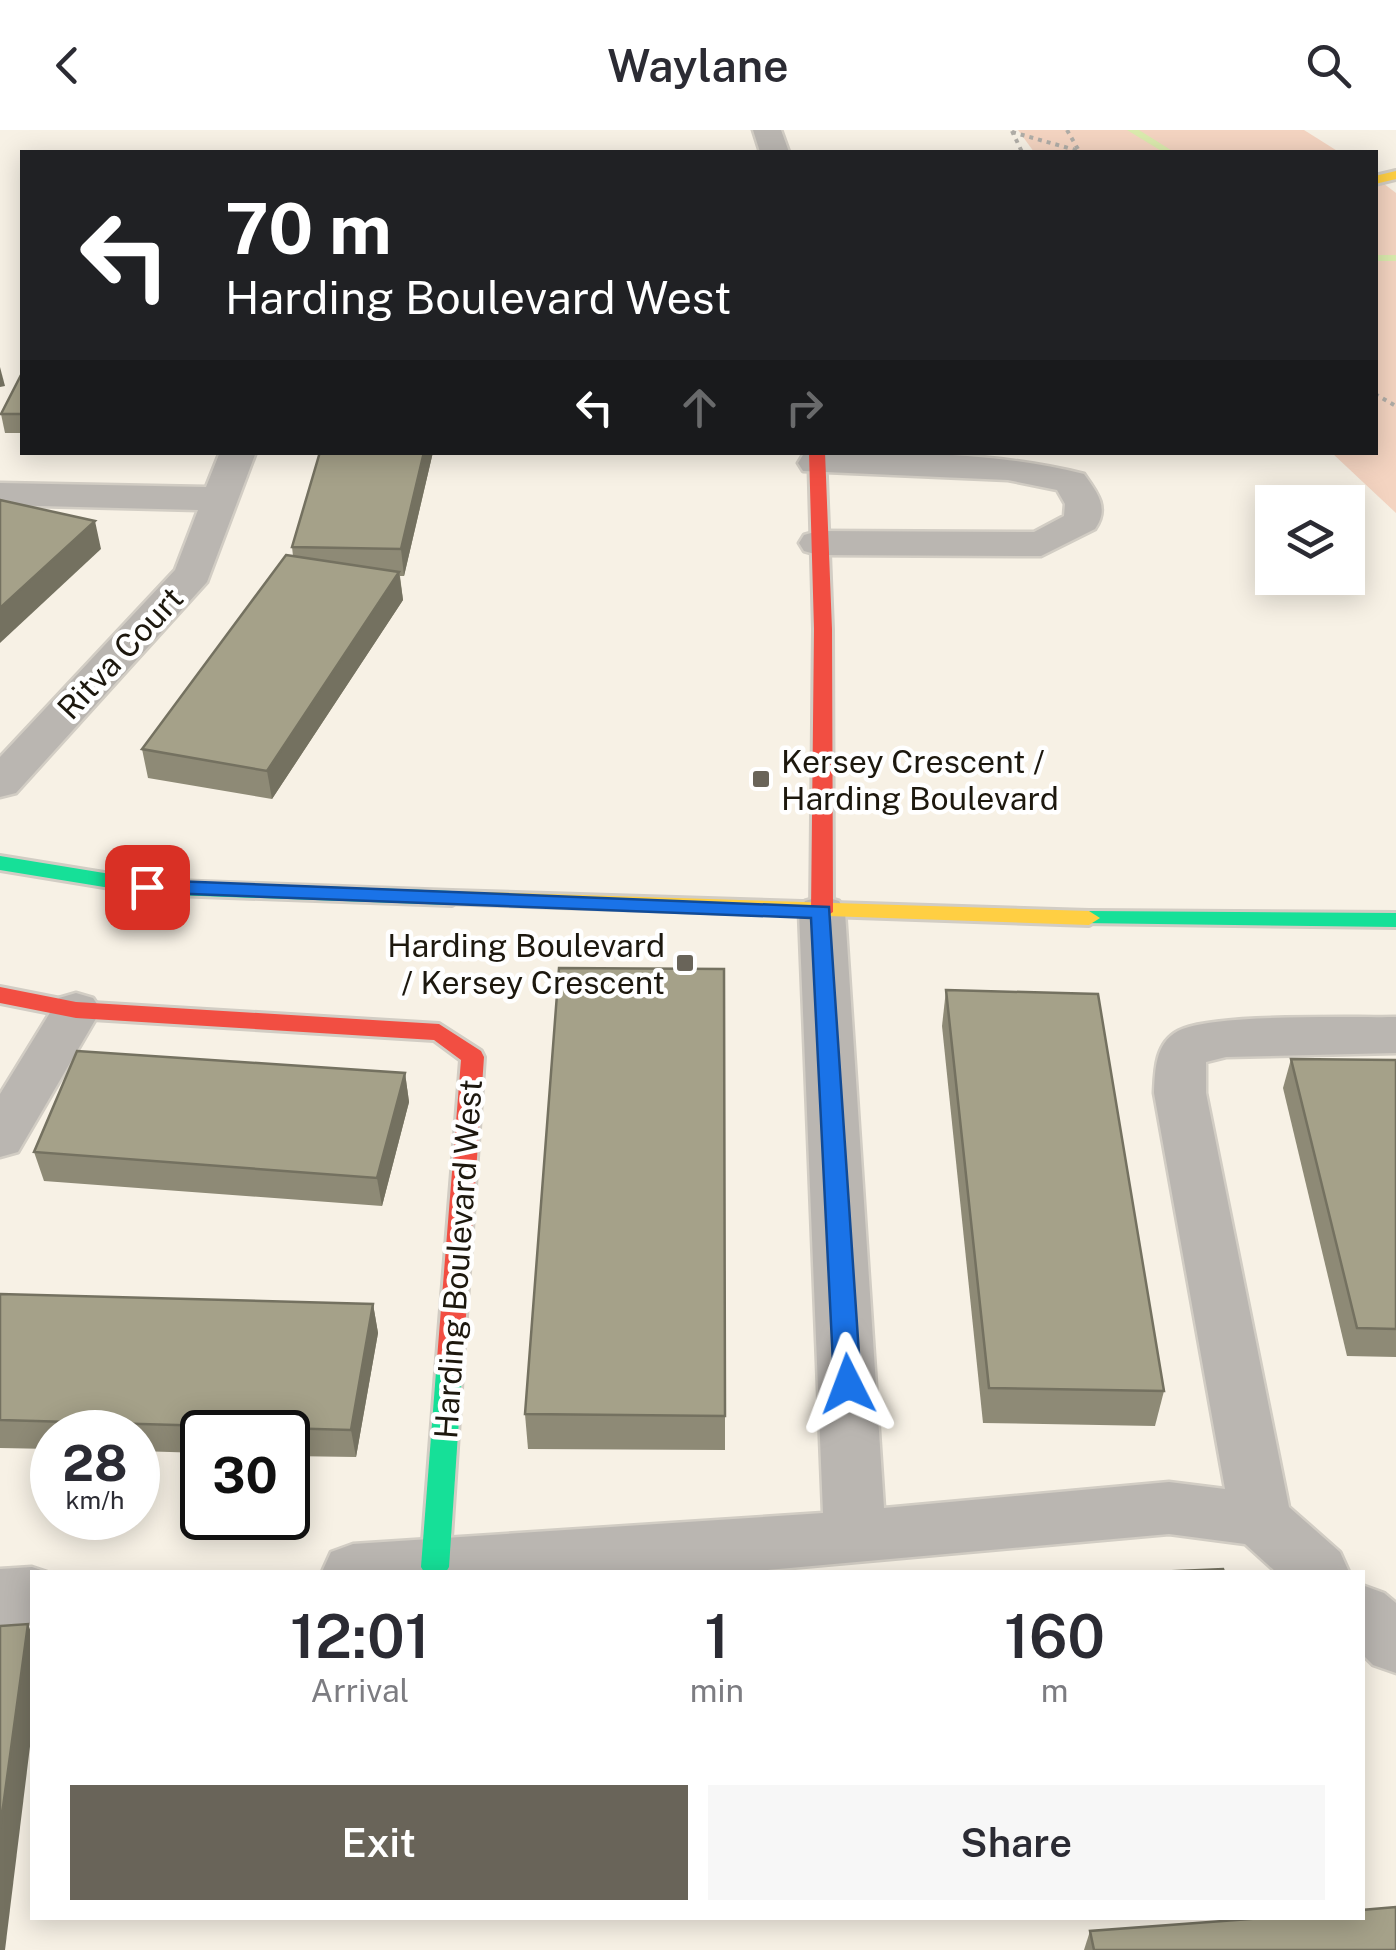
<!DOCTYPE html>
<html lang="en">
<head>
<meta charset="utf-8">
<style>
  body { margin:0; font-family:"Public Sans",sans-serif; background:#f7f7f7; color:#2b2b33; height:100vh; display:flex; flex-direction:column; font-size:38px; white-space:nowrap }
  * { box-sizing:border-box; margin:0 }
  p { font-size:32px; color:#7c7c81 }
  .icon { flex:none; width:55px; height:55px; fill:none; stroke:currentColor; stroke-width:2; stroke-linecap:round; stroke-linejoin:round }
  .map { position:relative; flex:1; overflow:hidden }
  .side { position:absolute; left:30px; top:1440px; width:1335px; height:350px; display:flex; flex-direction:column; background:#fff; border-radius:0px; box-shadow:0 5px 25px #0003 }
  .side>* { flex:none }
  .guide { position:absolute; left:20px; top:20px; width:1358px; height:305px; border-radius:0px; box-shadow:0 5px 25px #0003; background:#202124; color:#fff; overflow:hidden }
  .tools { position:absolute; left:1255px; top:355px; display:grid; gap:20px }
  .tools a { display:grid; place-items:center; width:110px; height:110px; border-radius:0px; background:#fff; box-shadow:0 5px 25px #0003; font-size:50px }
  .speed { position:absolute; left:30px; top:1280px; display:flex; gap:20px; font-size:50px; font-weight:700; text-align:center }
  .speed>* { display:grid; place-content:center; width:130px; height:130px; border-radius:50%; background:#fff; box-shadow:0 5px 25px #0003; line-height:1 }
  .speed small { font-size:25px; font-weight:400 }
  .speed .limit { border:5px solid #111; border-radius:15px; background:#fff; color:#111 }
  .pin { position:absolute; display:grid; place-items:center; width:85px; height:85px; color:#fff; margin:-42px; border-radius:20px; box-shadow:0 5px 15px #0006 }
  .me { position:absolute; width:110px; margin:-55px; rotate:357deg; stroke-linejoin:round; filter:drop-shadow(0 0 8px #0008) }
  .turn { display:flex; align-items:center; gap:35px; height:210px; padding:0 40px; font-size:45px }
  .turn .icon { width:130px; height:130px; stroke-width:2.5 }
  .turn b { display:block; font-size:70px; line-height:85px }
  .lanes { display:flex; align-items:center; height:95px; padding:0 40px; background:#0003; justify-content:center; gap:50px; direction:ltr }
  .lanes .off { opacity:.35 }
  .eta { display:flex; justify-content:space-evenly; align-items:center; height:170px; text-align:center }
  .eta b { font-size:60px; font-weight:600; line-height:70px }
  .primary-button { display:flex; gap:20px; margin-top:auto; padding:20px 40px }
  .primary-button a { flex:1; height:115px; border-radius:0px; background:#696459; color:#fff; font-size:40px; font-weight:600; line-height:115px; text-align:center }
  .primary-button a+a { background:#f7f7f7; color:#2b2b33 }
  header { display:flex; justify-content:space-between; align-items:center; height:130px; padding:0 40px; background:#fff; font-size:45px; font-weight:600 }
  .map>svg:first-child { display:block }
</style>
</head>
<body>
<header><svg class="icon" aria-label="back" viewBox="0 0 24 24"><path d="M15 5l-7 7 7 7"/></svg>Waylane<svg class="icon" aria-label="search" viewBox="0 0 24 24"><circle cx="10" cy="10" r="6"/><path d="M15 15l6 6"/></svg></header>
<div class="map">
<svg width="1396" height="1820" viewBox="0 0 1396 1820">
  <rect width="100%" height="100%" fill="#f7f1e5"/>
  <g fill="#f4d4c1">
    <path d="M 1018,0 L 1304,0 L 1339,22 L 1034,22 Z"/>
    <path d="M 1375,47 L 1396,63 L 1396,383 L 1332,323 L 1375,322 Z"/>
  </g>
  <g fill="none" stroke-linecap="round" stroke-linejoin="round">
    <g fill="#dbebae" fill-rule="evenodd">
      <path d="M 1127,0 L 1139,0 L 1174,22 L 1163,22 Z"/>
      <rect x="1375" y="125" width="21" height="6"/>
    </g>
    <defs>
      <g id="street">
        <path d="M 753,0 L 781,0 L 789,22 L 760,22 Z"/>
        <path d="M 220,322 L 256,322 L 207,452 L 16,663 L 0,667 L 0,627 L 175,440 L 198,380 L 0,375 L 0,353 L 206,357 Z"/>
        <path d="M 814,322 C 904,322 996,322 1084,344 C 1097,362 1110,378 1095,399 L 1041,426 L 818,425 L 804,421 L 799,413 L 804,405 L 818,401 L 1034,402 L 1064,386 L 1065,374 L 1057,360 L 1008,350 L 803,341 L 798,333 L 803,325 Z"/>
        <path d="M 822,766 L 839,771 L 845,782 L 884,1378 L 1169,1352 L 1225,1359 L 1154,963 C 1155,941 1155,913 1178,901 C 1212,883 1351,888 1396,887 L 1396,923 L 1226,927 L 1206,932 L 1206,963 L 1289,1377 L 1340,1422 L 1349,1442 L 1276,1442 L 1245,1414 L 1169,1404 L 745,1442 L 322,1442 L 331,1422 L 353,1414 L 823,1383 L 799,782 L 805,771 Z"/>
        <path d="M 76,863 L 93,868 L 101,880 L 18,1022 L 0,1027 L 0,964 L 59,868 Z"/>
        <path d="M 32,1437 L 47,1442 L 32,1442 L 32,1493 L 0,1495 L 0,1439 Z"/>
        <path d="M 1362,1455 L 1384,1463 L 1396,1473 L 1396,1543 L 1373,1535 L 1362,1524 Z"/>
      </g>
      <g id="fast">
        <path d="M 0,726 L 147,750 L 452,761 L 463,768 L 452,775 L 147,764 L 0,740 Z"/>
        <path d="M 1089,781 L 1396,783 L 1396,797 L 1082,793 L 1078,788 L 1082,783 Z"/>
        <path d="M 450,1218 L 459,1222 L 463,1229 L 449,1437 L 446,1442 L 424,1442 L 421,1437 L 437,1229 L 441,1222 Z"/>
      </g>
      <g id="slow">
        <path d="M 1396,41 L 1396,49 L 1375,54 L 1375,46 Z"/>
        <path d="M 452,761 L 1089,781 L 1100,788 L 1089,795 L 445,773 L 441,768 L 445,763 Z"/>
      </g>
      <g id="jam">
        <path d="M 809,322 L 825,322 L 832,499 L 833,782 L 822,789 L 811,782 L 814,499 Z"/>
        <path d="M 0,857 L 76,872 L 439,894 L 481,921 L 484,927 L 463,1229 L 459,1236 L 450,1240 L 441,1236 L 437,1229 L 461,930 L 434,910 L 76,888 L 0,873 Z"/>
      </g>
    </defs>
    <use href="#street" stroke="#d2cdc4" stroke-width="5"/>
    <use href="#fast" stroke="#d2cdc4" stroke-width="6"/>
    <use href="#slow" stroke="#d2cdc4" stroke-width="6"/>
    <use href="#jam" stroke="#d2cdc4" stroke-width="6"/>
    <g stroke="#b0ada7" stroke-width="4" stroke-dasharray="4 5" stroke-linecap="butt">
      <path d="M 1067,0 L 1079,21"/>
      <path d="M 1012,1 L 1022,22"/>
      <path d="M 1012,2 L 1079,21"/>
      <path d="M 1375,264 L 1396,276"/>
    </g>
    <use href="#street" fill="#bab6b1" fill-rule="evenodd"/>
    <use href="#fast" fill="#16e098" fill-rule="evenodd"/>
    <use href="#slow" fill="#ffcf43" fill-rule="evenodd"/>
    <use href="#jam" fill="#f24e42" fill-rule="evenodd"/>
  </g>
  <g fill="#8e8a76">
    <path d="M 22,243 L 22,303 L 5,303 L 1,284 Z"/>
    <path d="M 320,322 L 433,322 L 404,446 L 400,446 L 403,470 L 272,669 L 148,648 L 142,619 L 293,426 L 292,417 Z"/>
    <path d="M 946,860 L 1164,1261 L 1155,1296 L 983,1293 L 942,896 Z"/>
    <path d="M 1291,929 L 1396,930 L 1396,1227 L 1347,1226 L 1283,958 Z"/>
    <path d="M 405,943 L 409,972 L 382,1076 L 44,1051 L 34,1022 Z"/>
    <path d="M 0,1164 L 373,1174 L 378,1203 L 356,1327 L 288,1326 L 288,1302 L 202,1302 L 202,1323 L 138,1321 L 138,1302 L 52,1302 L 52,1319 L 0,1318 Z"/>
    <path d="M 525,1284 L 725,1286 L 725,1320 L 528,1319 Z"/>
    <path d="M 1090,1801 L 1396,1820 L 1084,1820 Z"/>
  </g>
  <g fill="#747160">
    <path d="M 0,237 L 5,256 L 0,257 Z"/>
    <path d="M 424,322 L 433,322 L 404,446 L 401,419 Z"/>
    <path d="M 95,391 L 101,419 L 0,513 L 0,478 Z"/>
    <path d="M 399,442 L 403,470 L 272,669 L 267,641 Z"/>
    <path d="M 405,943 L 409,972 L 382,1076 L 377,1048 Z"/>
    <path d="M 373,1174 L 378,1203 L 356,1327 L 351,1300 Z"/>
    <path d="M 28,1494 L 32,1505 L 32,1600 L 5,1820 L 0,1820 L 0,1699 Z"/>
  </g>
  <g fill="#a5a189" stroke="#747160" stroke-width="2.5">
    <path d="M 22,243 L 22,284 L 1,284 Z"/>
    <path d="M 320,322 L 424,322 L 401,419 L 292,417 Z"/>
    <path d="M 0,370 L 95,391 L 0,478 Z"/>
    <path d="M 286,425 L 399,442 L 267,641 L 142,619 Z"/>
    <path d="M 559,838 L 724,839 L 725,1286 L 525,1284 Z"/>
    <path d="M 946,860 L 1098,864 L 1164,1261 L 989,1258 Z"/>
    <path d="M 77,921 L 405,943 L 377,1048 L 34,1022 Z"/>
    <path d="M 1291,929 L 1396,930 L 1396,1199 L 1357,1198 Z"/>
    <path d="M 0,1164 L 373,1174 L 351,1300 L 0,1290 Z"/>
    <path d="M 1223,1439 L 1224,1442 L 1154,1442 Z"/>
    <path d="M 28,1494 L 0,1699 L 0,1496 Z"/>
    <path d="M 1396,1777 L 1396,1820 L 1094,1820 L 1090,1801 L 1263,1788 L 1362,1788 L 1362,1780 Z"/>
  </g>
  <path fill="#1a73e8" stroke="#114b97" stroke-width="2.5" d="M 147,750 L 829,777 L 861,1254 L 857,1262 L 848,1265 L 838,1262 L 834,1254 L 811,788 L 139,762 L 136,757 L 139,752 Z"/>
  <g fill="#696459" stroke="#fff" stroke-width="4">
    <rect x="751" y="639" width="20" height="20" rx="5"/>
    <rect x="675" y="823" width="20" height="20" rx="5"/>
  </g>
  <g text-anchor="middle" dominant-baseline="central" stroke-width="9" stroke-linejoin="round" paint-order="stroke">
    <g font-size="32" fill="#1d180e" stroke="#fff">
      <text transform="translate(120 523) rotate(-47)">Ritva Court</text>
      <text transform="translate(458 1129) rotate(-86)">Harding Boulevard West</text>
    </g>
    <g font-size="32" fill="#1d180e" stroke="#fff" text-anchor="start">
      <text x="781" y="631">Kersey Crescent /<tspan x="781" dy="37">Harding Boulevard</tspan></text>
      <text x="665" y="815" text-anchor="end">Harding Boulevard<tspan x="665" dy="37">/ Kersey Crescent</tspan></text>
    </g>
  </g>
</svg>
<div class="tools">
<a><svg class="icon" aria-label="layers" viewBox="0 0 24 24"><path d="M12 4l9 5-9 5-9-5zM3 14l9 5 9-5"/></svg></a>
</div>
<div class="speed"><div>28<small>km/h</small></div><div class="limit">30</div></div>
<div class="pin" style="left:147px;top:757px;background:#d93025"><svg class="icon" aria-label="arrive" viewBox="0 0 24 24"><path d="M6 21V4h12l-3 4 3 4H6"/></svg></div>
<svg class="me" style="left:848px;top:1254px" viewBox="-20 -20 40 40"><path d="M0-17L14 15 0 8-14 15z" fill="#1a73e8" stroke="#fff" stroke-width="4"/></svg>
<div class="guide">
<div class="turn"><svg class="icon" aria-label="left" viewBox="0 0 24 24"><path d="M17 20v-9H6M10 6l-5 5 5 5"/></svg><div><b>70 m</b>Harding Boulevard West</div></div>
<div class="lanes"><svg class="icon" aria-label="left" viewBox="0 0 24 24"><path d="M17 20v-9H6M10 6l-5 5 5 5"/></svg><svg class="icon off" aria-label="ahead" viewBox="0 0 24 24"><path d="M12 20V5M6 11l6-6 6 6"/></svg><svg class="icon off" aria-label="right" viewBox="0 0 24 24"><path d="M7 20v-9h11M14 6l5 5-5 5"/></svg></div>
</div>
<section class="side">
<div class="eta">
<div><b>12:01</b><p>Arrival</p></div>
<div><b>1</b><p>min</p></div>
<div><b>160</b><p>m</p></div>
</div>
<div class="primary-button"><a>Exit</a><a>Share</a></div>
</section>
</div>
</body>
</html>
